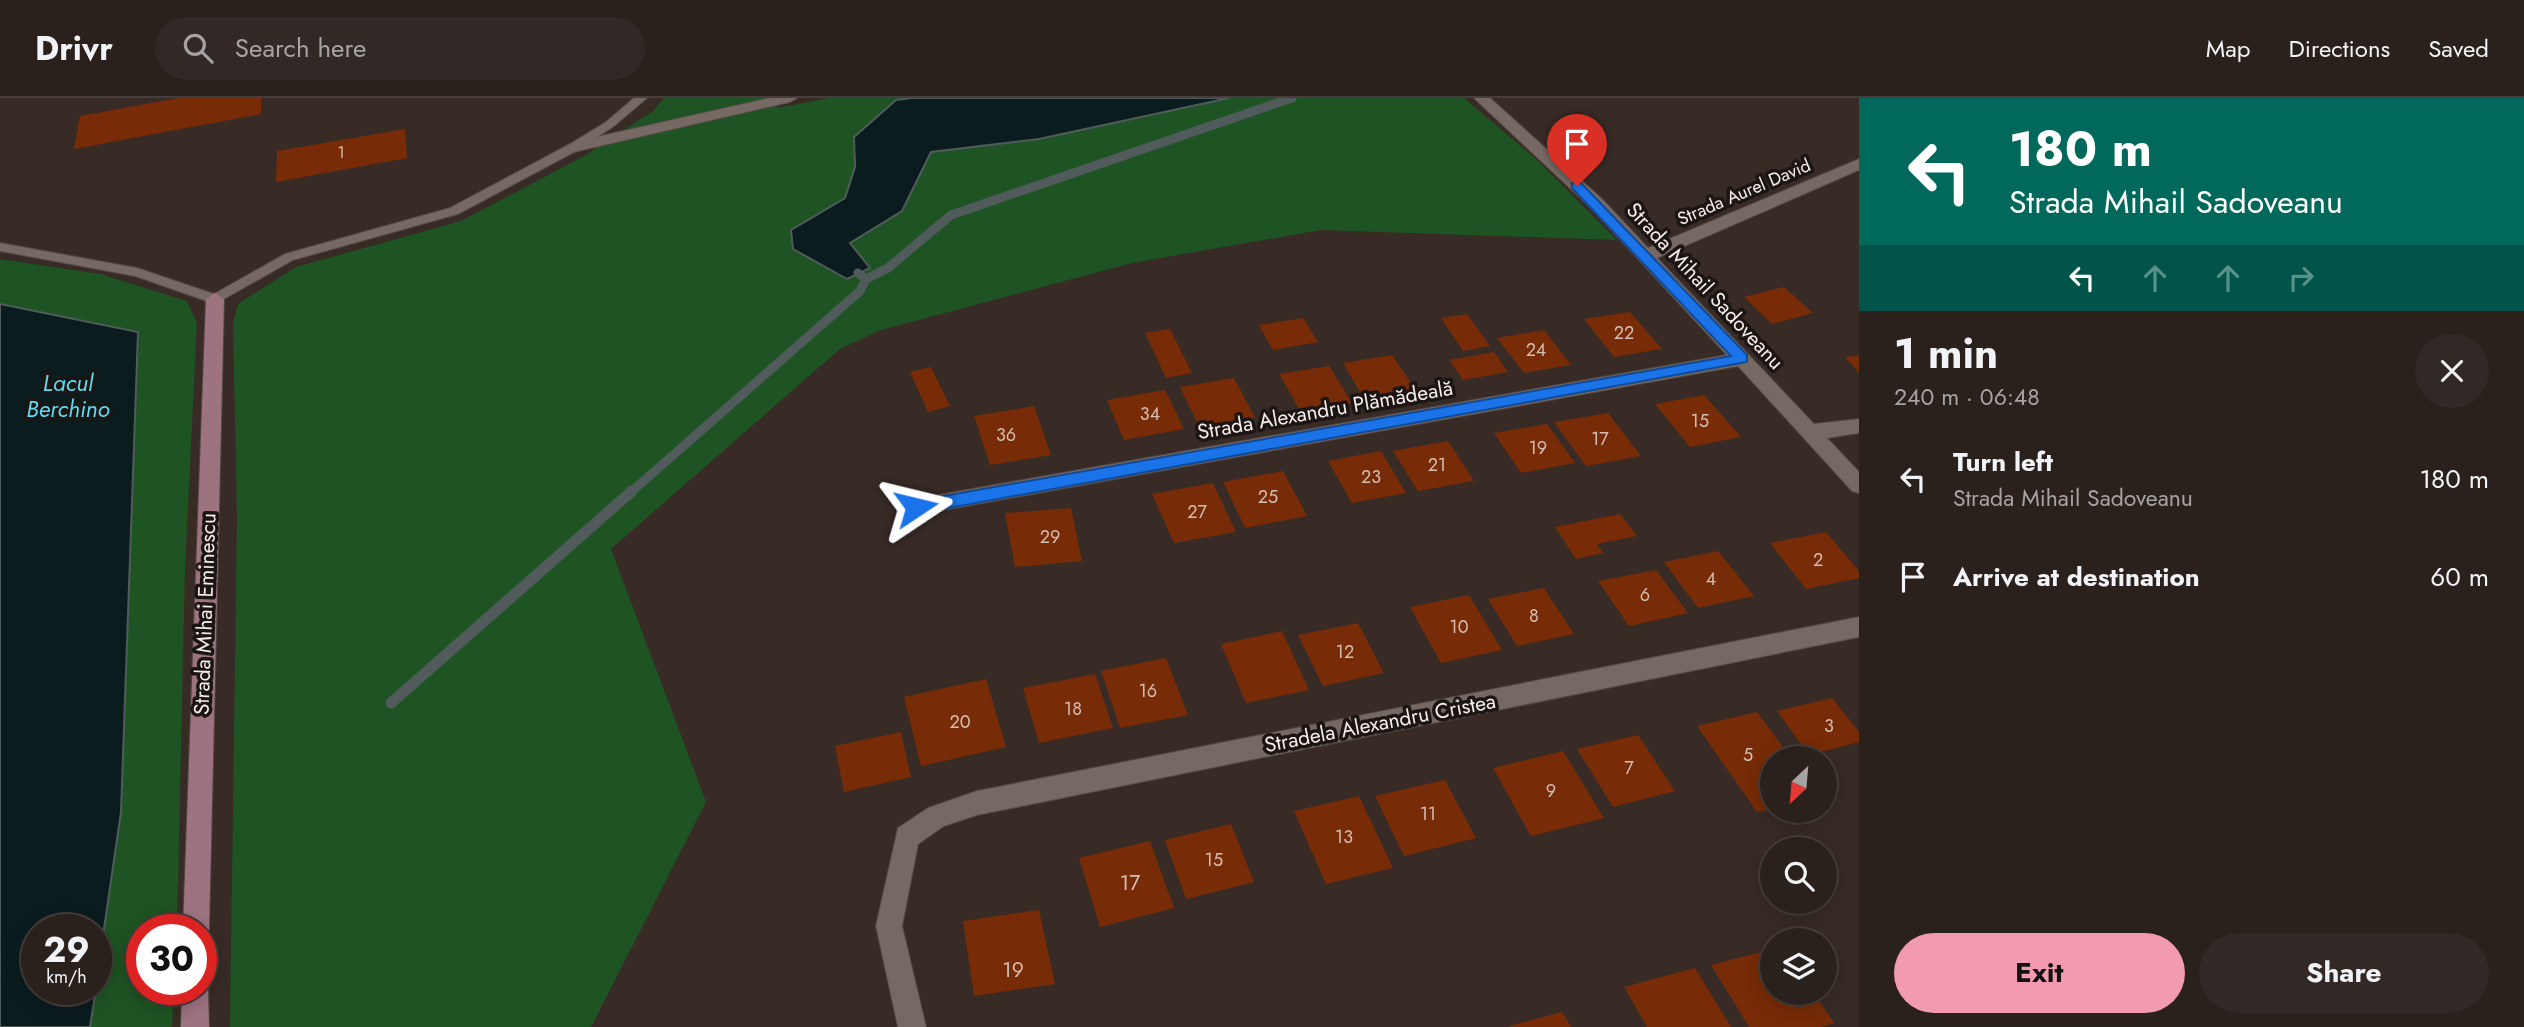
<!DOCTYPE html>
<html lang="en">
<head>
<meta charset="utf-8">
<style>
  body { margin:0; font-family:Jost,sans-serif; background:#322825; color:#f1f3f6; height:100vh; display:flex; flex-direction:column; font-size:26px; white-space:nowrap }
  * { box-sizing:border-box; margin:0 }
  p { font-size:23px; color:#a5a3a3 }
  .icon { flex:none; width:38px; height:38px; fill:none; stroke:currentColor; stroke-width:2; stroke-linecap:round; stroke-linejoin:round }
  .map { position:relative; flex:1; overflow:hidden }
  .side { display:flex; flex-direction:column; background:#2a201c; width:665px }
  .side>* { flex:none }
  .guide { background:#00695c; color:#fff; overflow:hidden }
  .needle { width:46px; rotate:206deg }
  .tools { position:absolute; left:1760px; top:648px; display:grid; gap:14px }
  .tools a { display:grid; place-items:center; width:77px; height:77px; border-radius:50%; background:#2a201c; box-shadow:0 4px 18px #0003,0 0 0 2px #463e3b; font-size:35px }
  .speed { position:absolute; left:21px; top:816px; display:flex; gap:14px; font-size:35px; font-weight:700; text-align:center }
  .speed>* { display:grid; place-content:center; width:91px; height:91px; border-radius:50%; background:#2a201c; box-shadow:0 4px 18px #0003,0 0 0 2px #463e3b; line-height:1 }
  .speed small { font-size:18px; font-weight:400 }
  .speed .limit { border:10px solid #d22; background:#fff; color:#111 }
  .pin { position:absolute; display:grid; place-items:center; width:60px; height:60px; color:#fff; margin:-72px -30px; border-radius:50% 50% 50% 0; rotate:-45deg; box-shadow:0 0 7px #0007 }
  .pin .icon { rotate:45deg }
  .me { position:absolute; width:77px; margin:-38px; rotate:80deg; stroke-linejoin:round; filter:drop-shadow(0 0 5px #0008) }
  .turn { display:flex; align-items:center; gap:24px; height:147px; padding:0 35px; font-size:32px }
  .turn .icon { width:91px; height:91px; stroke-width:2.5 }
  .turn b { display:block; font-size:49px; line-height:60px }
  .lanes { display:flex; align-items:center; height:66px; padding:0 35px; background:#0003; justify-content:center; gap:35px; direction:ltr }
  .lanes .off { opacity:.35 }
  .round { display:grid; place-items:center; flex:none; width:74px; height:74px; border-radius:37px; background:#322825 }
  .summary { display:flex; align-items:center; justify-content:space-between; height:119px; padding:0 35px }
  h1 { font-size:42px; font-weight:700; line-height:52px }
  .button { display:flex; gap:14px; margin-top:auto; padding:14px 35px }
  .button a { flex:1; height:80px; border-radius:42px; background:#f29aaf; color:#111; font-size:28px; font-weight:700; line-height:80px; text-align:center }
  .button a+a { background:#322825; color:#f1f3f6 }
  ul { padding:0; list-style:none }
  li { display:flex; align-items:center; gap:21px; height:98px; padding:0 35px }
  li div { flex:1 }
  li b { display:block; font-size:26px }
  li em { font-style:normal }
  header { display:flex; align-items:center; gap:42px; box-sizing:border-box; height:98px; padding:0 35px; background:#2a201c; border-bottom:2px solid #463e3b }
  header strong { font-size:33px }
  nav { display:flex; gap:38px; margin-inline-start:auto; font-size:24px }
  .search { width:490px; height:63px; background:#322825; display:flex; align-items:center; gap:18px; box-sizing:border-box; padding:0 24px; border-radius:38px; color:#a5a3a3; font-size:26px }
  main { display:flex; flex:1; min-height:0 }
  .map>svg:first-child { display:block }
</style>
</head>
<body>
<header>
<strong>Drivr</strong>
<div class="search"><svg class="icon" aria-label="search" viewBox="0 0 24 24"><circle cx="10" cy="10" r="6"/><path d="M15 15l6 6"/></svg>Search here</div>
<nav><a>Map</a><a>Directions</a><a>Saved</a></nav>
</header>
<main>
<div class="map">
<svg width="1859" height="929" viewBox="0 0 1859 929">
  <rect width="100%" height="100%" fill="#382b26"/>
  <g fill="#1e5323" fill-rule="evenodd">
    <path d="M 664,0 L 776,0 L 778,10 L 829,0 L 1464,0 L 1535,60 L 1617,142 L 1321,132 L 1132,165 L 881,232 L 840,251 L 611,451 L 706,704 L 591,929 L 230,929 L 237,418 L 233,225 L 238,206 L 296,169 L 461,123 L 586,57 L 653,13 Z"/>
    <path d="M 0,161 L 100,176 L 187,203 L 197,225 L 185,471 L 177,831 L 142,831 L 142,891 L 174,891 L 172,929 L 0,929 ZM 37,831 L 96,831 L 96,891 L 37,891 Z"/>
  </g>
  <g fill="#0b1c1f" stroke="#525b5c" stroke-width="2">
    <path d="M 912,0 L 1229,0 L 1039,41 L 931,54 L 902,113 L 850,145 L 870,170 L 847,181 L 793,151 L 791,132 L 845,100 L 855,69 L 854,39 L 896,2 Z"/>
    <path d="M 0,206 L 138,234 L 121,714 L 96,886 L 96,831 L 37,831 L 37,891 L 96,891 L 90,929 L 0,929 Z"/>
  </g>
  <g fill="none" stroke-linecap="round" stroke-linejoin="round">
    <g stroke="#525b5c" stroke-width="9">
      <path d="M 866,181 L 888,170 L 951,117 L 1292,0"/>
      <path d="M 630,395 L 860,193 L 866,181 L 858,175"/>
    </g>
    <path stroke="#525b5c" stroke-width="11" d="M 391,605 L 632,393"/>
  </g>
  <g fill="#772b06">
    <path d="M 179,0 L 261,0 L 261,16 L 74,51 L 80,18 Z"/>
    <path d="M 405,31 L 407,60 L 276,84 L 277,53 Z"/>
    <path d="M 1784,189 L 1813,215 L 1772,226 L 1744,199 Z"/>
    <path d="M 1630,214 L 1662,251 L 1614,259 L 1584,221 Z"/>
    <path d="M 1467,216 L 1490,248 L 1463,253 L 1441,220 Z"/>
    <path d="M 1303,220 L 1318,244 L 1273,252 L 1259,227 Z"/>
    <path d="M 1170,231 L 1192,275 L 1166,280 L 1145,235 Z"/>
    <path d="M 1544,232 L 1571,267 L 1524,275 L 1497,240 Z"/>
    <path d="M 1494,254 L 1508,274 L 1463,282 L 1449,262 Z"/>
    <path d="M 1392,257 L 1417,294 L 1366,304 L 1343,265 Z"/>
    <path d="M 1859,258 L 1859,275 L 1845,259 Z"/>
    <path d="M 1329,268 L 1352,305 L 1301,314 L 1279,276 Z"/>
    <path d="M 931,269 L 950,308 L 928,314 L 910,274 Z"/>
    <path d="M 1234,280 L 1255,320 L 1200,330 L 1180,289 Z"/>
    <path d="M 1165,292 L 1184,331 L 1124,342 L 1107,302 Z"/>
    <path d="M 1704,297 L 1741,339 L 1690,349 L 1655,306 Z"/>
    <path d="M 1034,308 L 1051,357 L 990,367 L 974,318 Z"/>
    <path d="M 1608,315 L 1641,358 L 1586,368 L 1554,324 Z"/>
    <path d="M 1547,326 L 1575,365 L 1521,375 L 1494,335 Z"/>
    <path d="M 1448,343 L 1474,383 L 1418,393 L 1393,353 Z"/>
    <path d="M 1381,353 L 1406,395 L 1352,405 L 1328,363 Z"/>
    <path d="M 1283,373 L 1307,418 L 1245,430 L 1223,384 Z"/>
    <path d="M 1213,385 L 1236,434 L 1174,445 L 1152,396 Z"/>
    <path d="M 1071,410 L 1082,463 L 1015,469 L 1005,415 Z"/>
    <path d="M 1620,416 L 1637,438 L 1597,446 L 1603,455 L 1576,461 L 1555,429 Z"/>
    <path d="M 1826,434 L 1859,473 L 1859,480 L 1806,491 L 1770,445 Z"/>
    <path d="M 1718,453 L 1754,498 L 1698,510 L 1664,464 Z"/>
    <path d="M 1656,472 L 1688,515 L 1629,528 L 1598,483 Z"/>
    <path d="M 1544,490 L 1574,536 L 1517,548 L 1488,501 Z"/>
    <path d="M 1469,497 L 1502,552 L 1441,565 L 1410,509 Z"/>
    <path d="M 1358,525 L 1384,575 L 1323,588 L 1298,537 Z"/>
    <path d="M 1282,533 L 1309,592 L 1246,605 L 1221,546 Z"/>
    <path d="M 1166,560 L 1188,617 L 1120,630 L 1101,573 Z"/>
    <path d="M 1095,576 L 1113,630 L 1039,645 L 1023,590 Z"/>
    <path d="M 986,581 L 1006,649 L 921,668 L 904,599 Z"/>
    <path d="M 1832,600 L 1859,634 L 1859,644 L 1809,657 L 1777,613 Z"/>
    <path d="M 1757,614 L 1791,660 L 1773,660 L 1773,668 L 1760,671 L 1773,689 L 1773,711 L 1757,714 L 1697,628 Z"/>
    <path d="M 901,634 L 911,679 L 844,694 L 835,648 Z"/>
    <path d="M 1638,637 L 1675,693 L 1613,709 L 1577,651 Z"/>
    <path d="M 1563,653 L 1604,720 L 1531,738 L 1493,670 Z"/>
    <path d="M 1445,682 L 1476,740 L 1404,758 L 1375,698 Z"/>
    <path d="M 1359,698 L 1393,770 L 1326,786 L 1294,713 Z"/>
    <path d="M 1231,726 L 1254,784 L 1186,801 L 1165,742 Z"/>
    <path d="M 1150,743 L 1174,810 L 1100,829 L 1079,760 Z"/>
    <path d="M 1039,812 L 1055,886 L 974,898 L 963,823 Z"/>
    <path d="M 1773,851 L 1773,894 L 1813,894 L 1834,925 L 1821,929 L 1749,929 L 1711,867 Z"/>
    <path d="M 1695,870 L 1731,929 L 1647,929 L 1624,889 Z"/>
    <path d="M 1562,914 L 1571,929 L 1509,929 L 1509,928 Z"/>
  </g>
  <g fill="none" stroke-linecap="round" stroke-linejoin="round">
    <defs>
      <path id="lane" d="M 634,0 L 647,0 L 614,28 L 578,52 L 458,116 L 293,162 L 215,206 L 135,178 L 0,153 L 0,145 L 137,170 L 214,196 L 285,156 L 450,110 L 570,46 L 606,24 Z"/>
      <g id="street">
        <path d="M 770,0 L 797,0 L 790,4 L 574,54 L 566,49 L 574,44 Z"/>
        <path d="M 1474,0 L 1490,0 L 1602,101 L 1648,150 L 1859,61 L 1859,72 L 1657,160 L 1814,326 L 1859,321 L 1859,335 L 1827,340 L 1859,374 L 1859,395 L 1852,393 L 1738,268 L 916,417 L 909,415 L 906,409 L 909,403 L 916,401 L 1727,257 L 1590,109 Z"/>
        <path d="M 1859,519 L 1859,539 L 977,717 L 944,728 L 918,746 L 902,828 L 926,929 L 898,929 L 876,828 L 898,730 L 928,710 L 977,693 Z"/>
      </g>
      <g id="secondary">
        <path d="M 215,195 L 224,201 L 209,831 L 201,842 L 201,831 L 183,831 L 206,201 Z"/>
        <path d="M 201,880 L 208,891 L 209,929 L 181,929 L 182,891 L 201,891 Z"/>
      </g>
    </defs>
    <use href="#lane" stroke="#534844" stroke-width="2"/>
    <use href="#street" stroke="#534844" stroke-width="2"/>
    <use href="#secondary" stroke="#534844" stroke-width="2"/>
    <use href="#lane" fill="#766862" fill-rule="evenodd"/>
    <use href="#street" fill="#766862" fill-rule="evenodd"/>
    <use href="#secondary" fill="#9d7380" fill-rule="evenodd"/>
  </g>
  <path fill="#1a73e8" stroke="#114b97" stroke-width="2" d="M 1572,85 L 1581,85 L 1747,257 L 1747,264 L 916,416 L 908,409 L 916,403 L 1731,258 L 1572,90 Z"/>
  <g text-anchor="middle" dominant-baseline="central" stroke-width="7" stroke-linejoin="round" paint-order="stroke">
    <g font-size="16" fill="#d6bdb1">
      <text x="341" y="54">1</text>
    </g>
    <g font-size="18" fill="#f6eeea" stroke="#1b1513">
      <text transform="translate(1744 94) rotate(-23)">Strada Aurel David</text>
    </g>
    <g font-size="18" fill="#d6bdb1">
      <text x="1624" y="235">22</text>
      <text x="1536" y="252">24</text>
      <text x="1150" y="316">34</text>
      <text x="1700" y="323">15</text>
      <text x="1006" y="337">36</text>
      <text x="1600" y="341">17</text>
      <text x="1538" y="350">19</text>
      <text x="1437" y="367">21</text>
      <text x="1371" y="379">23</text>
      <text x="1268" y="399">25</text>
      <text x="1197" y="414">27</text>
      <text x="1050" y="439">29</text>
      <text x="1818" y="462">2</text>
      <text x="1711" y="481">4</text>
      <text x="1645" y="497">6</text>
      <text x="1534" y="518">8</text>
      <text x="1459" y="529">10</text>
      <text x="1345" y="554">12</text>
      <text x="1148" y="593">16</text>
      <text x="1073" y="611">18</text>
      <text x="960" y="624">20</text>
      <text x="1829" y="628">3</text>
      <text x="1748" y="657">5</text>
      <text x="1629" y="670">7</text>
      <text x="1551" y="693">9</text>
      <text x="1428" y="716">11</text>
      <text x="1344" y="739">13</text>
      <text x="1214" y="762">15</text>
    </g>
    <g font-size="21" fill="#f6eeea" stroke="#1b1513">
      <text transform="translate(1705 188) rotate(47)">Strada Mihail Sadoveanu</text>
      <text transform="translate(1325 312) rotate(-10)">Strada Alexandru Plămădeală</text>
      <text transform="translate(205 516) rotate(-88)">Strada Mihai Eminescu</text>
      <text transform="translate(1380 625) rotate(-11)">Stradela Alexandru Cristea</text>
    </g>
    <g font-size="21" fill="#d6bdb1">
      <text x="1130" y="785">17</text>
      <text x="1013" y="872">19</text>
    </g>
    <g font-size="23" font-style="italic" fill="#5bdcf2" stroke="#1b1513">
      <text x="68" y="285">Lacul<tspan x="68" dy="26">Berchino</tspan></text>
    </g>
  </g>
</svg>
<div class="tools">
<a><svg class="needle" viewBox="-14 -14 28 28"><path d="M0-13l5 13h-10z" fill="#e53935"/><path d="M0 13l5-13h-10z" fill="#a5a3a3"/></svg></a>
<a><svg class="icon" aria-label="search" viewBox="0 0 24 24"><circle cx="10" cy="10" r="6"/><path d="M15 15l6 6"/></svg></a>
<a><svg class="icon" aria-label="layers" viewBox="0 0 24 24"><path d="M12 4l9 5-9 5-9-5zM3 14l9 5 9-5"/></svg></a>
</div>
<div class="speed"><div>29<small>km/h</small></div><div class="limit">30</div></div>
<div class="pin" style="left:1577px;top:88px;background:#d93025"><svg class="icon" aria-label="arrive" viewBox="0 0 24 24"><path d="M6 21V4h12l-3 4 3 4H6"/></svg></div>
<svg class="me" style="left:916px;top:409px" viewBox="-20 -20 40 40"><path d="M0-17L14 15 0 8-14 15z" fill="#1a73e8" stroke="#fff" stroke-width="4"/></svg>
</div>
<section class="side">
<div class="guide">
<div class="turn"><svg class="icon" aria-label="left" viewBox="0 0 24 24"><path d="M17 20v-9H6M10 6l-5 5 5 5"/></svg><div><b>180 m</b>Strada Mihail Sadoveanu</div></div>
<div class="lanes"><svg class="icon" aria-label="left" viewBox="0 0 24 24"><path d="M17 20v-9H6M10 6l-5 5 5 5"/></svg><svg class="icon off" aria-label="ahead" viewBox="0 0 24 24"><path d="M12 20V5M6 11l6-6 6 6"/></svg><svg class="icon off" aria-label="ahead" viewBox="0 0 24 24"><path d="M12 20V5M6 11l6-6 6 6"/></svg><svg class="icon off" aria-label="right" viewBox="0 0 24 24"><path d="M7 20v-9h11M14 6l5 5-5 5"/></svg></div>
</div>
<div class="summary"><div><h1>1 min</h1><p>240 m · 06:48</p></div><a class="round"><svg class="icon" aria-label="close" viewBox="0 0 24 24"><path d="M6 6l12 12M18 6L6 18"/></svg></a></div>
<ul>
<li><svg class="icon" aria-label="left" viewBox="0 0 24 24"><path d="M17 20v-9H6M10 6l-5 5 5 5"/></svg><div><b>Turn left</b><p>Strada Mihail Sadoveanu</p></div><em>180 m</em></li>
<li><svg class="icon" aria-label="arrive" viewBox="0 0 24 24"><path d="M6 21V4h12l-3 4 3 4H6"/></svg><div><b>Arrive at destination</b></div><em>60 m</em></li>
</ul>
<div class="button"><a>Exit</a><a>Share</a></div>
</section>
</main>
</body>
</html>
